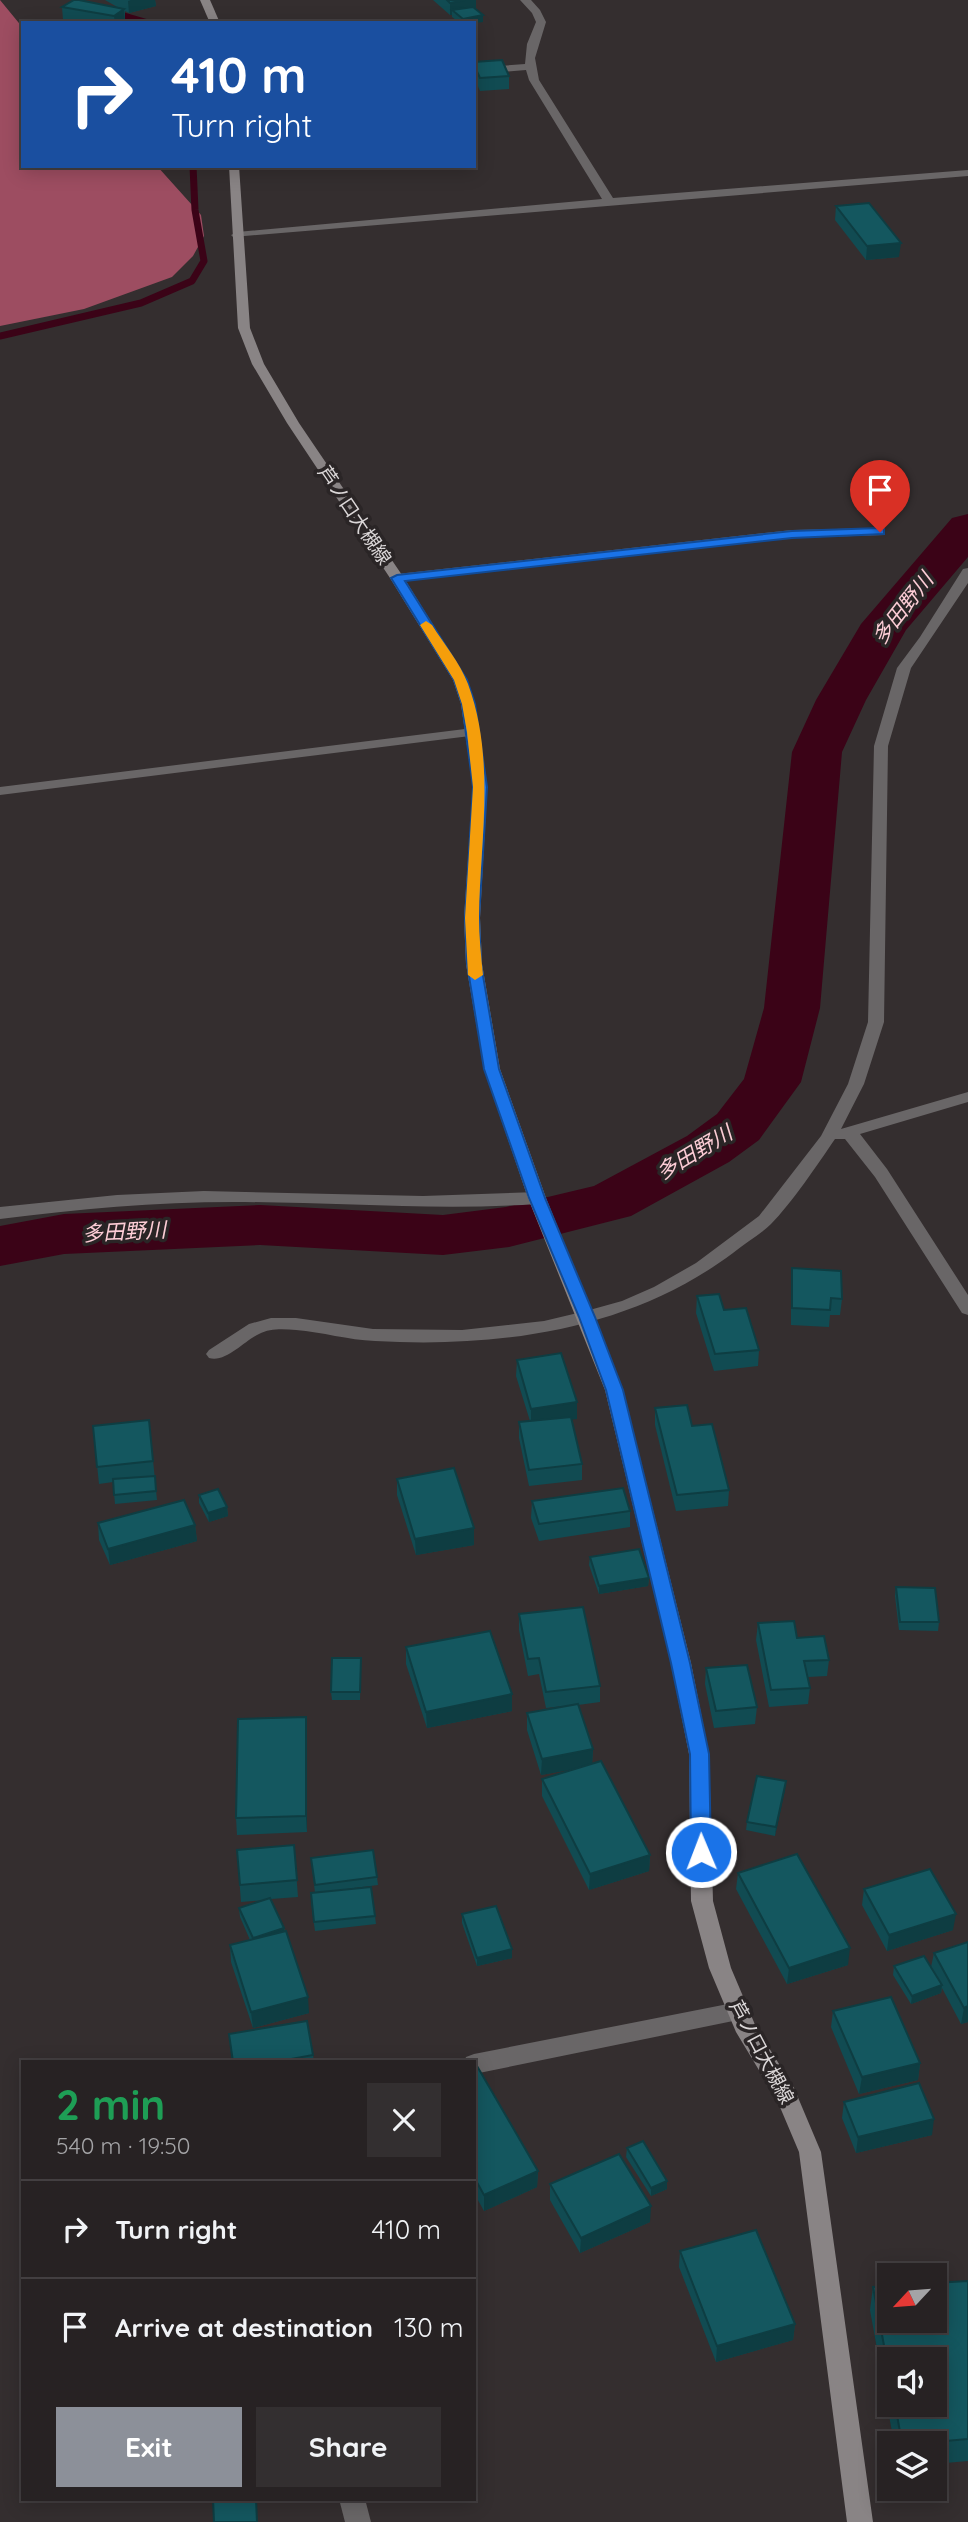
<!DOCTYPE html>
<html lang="en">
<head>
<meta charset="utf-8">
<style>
  body { margin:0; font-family:Quicksand,"Noto Sans JP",sans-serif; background:#332f30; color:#f1f3f6; height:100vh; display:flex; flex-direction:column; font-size:26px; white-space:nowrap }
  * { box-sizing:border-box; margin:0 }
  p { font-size:23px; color:#a4a4a6 }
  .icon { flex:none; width:38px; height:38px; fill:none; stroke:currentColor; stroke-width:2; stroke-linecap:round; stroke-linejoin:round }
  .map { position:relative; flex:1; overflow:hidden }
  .panel { position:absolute; left:21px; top:2060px; width:455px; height:441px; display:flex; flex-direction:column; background:#272223; border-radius:0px; box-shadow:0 4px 18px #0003,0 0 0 2px #433f41 }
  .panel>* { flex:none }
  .hud { position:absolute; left:21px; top:21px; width:455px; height:147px; border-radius:0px; box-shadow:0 4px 18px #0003,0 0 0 2px #433f41; background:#1a4fa0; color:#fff; overflow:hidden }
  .needle { width:46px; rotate:244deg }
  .controls { position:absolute; left:877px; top:2263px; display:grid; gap:14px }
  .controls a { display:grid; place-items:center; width:70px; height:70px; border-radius:0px; background:#272223; box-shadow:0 4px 18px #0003,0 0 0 2px #433f41; font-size:35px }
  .pin { position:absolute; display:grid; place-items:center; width:60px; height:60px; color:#fff; margin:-72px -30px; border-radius:50% 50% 50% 0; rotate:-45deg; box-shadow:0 0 7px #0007 }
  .pin .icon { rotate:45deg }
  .me { position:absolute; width:77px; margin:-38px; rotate:359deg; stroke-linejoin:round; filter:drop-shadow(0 0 5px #0008) }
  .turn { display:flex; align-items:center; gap:24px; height:147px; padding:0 35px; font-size:32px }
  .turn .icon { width:91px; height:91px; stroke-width:2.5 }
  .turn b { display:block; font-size:49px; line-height:60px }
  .round { display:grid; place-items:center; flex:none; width:74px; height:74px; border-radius:0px; background:#332f30 }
  .head { display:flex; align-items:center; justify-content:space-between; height:119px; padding:0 35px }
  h1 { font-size:42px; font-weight:700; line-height:52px; color:#1e9e55 }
  .primary-button { display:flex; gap:14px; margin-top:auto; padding:14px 35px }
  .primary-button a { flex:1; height:80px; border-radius:0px; background:#8c9099; color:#fff; font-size:28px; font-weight:700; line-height:80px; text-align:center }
  .primary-button a+a { background:#332f30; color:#f1f3f6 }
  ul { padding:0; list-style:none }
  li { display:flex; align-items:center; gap:21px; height:98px; padding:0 35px; border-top:2px solid #433f41 }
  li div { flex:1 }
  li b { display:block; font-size:26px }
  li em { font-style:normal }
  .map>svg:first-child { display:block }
</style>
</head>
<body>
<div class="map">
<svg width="968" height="2522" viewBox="0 0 968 2522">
  <rect width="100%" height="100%" fill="#342e2f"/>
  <path fill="#9d4d61" d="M 0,0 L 23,28 L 23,166 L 157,166 L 201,215 L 204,236 L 193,256 L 172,277 L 84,309 L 0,326 Z"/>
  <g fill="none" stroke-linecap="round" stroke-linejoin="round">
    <g stroke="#3b0317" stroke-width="7">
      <path d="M 114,13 L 148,23"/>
      <path d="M 0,336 L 141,303 L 192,281 L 204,261 L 195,210 L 193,166"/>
    </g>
    <path fill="#3b0317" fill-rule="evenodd" d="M 968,514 L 968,557 L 906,630 L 866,700 L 842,752 L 820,1008 L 801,1082 L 759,1140 L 729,1162 L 631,1216 L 509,1247 L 443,1255 L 260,1245 L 64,1254 L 0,1266 L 0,1226 L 64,1214 L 260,1205 L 443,1215 L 506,1207 L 594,1186 L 687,1136 L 717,1114 L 744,1079 L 764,1008 L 792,752 L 816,700 L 861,624 L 952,518 Z"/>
    <g fill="#696667" fill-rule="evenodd">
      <path d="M 520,0 L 531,0 L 540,10 L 546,22 L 535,58 L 539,80 L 613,198 L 968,170 L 968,176 L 233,237 L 231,235 L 237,232 L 602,199 L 529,80 L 526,70 L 474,74 L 474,68 L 525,64 L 527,44 L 536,22 L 532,13 Z"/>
      <path d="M 880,528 L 885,529 L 885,535 L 792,538 L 397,582 L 390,578 L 397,574 L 792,530 Z"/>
      <path d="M 968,568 L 968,583 L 911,668 L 888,746 L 884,1022 L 864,1084 L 841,1129 L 968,1092 L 968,1102 L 860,1134 L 887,1169 L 968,1295 L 968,1315 L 962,1313 L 875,1177 L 845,1139 L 835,1139 C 818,1164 791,1204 771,1224 C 760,1235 745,1243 733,1253 C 630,1330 501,1348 375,1341 C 348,1340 322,1332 296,1330 C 284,1329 270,1328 259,1334 C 244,1341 226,1363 209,1358 L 206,1354 L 209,1350 L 249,1324 L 271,1318 L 296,1318 L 373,1329 L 462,1330 L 544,1321 L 586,1311 L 622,1301 L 654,1287 L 696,1263 L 759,1216 L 821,1136 L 848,1084 L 868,1022 L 874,746 L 897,668 L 920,637 L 963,569 Z"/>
      <path d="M 473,728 L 478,729 L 478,735 L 0,795 L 0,787 Z"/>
      <path d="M 204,1191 L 423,1196 L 537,1192 L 546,1198 L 537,1204 C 436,1211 335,1202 234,1202 C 155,1202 78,1209 0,1219 L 0,1207 L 117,1195 Z"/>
      <path d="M 738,2002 L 746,2004 L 749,2011 L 746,2018 L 738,2020 L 474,2074 L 474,2062 L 464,2062 L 466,2057 L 474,2054 Z"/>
      <path d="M 339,2499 L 365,2499 L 371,2522 L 345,2522 Z"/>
    </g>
    <g fill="#898485" fill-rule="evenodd">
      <path d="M 200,0 L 210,0 L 220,23 L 210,23 Z"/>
      <path d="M 229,166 L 239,166 L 250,328 L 264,364 L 299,423 L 404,578 L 467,680 L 475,704 L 487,787 L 480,918 L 482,964 L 500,1069 L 546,1198 L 623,1390 L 691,1663 L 709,1754 L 713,1901 L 731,1968 L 756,2027 L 794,2088 L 821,2152 L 873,2522 L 847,2522 L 799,2152 L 777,2100 L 736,2032 L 709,1968 L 691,1901 L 689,1754 L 671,1663 L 605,1390 L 528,1198 L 484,1069 L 466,964 L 464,918 L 473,787 L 461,704 L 453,680 L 390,578 L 287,423 L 252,364 L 238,328 Z"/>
    </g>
  </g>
  <g fill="#114b52" fill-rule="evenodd">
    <path d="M 105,0 L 155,0 L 156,6 L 129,13 L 125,11 L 125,22 L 124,23 L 81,23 L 63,20 L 62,7 L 119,8 Z"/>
    <path d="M 433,0 L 476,0 L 476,10 L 483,22 L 460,23 L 452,17 L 452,15 L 450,15 Z"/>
    <path d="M 474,62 L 509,76 L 509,89 L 480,91 L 474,77 Z"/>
    <path d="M 836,206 L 899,257 L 866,260 L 835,220 Z"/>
    <path d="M 792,1268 L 842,1299 L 840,1315 L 830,1315 L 829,1327 L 791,1325 L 791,1285 Z"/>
    <path d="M 697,1296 L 724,1310 L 759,1350 L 758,1366 L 714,1371 L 696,1313 Z"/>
    <path d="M 517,1360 L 577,1419 L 571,1419 L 582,1464 L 582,1480 L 529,1486 L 519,1438 L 519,1422 L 530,1421 L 516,1376 Z"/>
    <path d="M 655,1408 L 692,1426 L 729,1490 L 728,1506 L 676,1511 L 655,1425 Z"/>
    <path d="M 149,1420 L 157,1500 L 115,1504 L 113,1482 L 99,1484 L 93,1426 Z"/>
    <path d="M 397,1479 L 474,1545 L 416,1555 L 397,1495 Z"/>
    <path d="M 199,1495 L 227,1507 L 228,1516 L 209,1522 L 199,1503 Z"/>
    <path d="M 532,1501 L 630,1511 L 630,1527 L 539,1541 L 531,1518 Z"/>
    <path d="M 98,1523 L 195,1525 L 197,1541 L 110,1565 L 99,1540 Z"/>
    <path d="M 590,1557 L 649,1578 L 648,1586 L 599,1594 L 589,1565 Z"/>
    <path d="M 896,1587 L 939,1622 L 938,1631 L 899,1630 L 895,1596 Z"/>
    <path d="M 519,1614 L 600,1686 L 600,1702 L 578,1705 L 593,1749 L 592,1764 L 650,1855 L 649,1871 L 589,1890 L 542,1796 L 542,1779 L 578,1768 L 541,1775 L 527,1730 L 527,1713 L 563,1706 L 546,1708 L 539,1674 L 528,1676 L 519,1630 Z"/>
    <path d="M 758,1623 L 829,1660 L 827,1676 L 808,1677 L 810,1688 L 808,1704 L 769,1707 L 756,1640 Z"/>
    <path d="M 406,1647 L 512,1711 L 427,1728 L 406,1664 Z"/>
    <path d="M 361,1658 L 360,1700 L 332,1700 L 331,1692 Z"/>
    <path d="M 706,1668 L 757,1707 L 755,1724 L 714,1728 L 705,1684 Z"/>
    <path d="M 306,1717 L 307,1832 L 237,1835 L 236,1818 Z"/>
    <path d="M 786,1781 L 775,1836 L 746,1830 L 747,1822 Z"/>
    <path d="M 294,1845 L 298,1897 L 271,1899 L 284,1928 L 309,2013 L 253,2028 L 231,1962 L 230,1945 L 250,1940 L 240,1917 L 239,1908 L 266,1900 L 241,1902 L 237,1850 Z"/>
    <path d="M 311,1858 L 377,1877 L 378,1885 L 331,1891 L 375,1916 L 376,1924 L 315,1931 L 311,1902 L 315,1893 Z"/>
    <path d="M 738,1873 L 848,1965 L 787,1984 L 736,1889 Z"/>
    <path d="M 864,1889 L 953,1930 L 887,1951 L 862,1905 Z"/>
    <path d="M 462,1914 L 512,1958 L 477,1966 L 462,1923 Z"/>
    <path d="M 968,1942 L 968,2022 L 961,2024 L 942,1988 L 941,1993 L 911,2004 L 893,1975 L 894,1966 L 931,1967 L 934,1953 Z"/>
    <path d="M 833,2011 L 920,2063 L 918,2080 L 859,2094 L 831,2027 Z"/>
    <path d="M 229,2034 L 313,2055 L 314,2062 L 232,2062 Z"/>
    <path d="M 474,2067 L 538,2171 L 537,2187 L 484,2211 L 474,2193 Z"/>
    <path d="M 844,2102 L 932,2135 L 856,2153 L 842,2118 Z"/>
    <path d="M 627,2148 L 667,2189 L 651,2196 L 626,2157 Z"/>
    <path d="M 550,2184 L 650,2222 L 580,2253 L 550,2200 Z"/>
    <path d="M 680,2251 L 795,2324 L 793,2340 L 716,2362 L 679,2267 Z"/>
    <path d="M 968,2281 L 968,2461 L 934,2464 L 934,2443 L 894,2443 L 870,2310 L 873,2287 ZM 889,2359 L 934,2404 L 889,2404 Z"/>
  </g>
  <g fill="#0e3d42">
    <path d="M 131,0 L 155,0 L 156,6 L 129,13 L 128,1 Z"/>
    <path d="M 465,0 L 476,0 L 476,11 L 452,10 L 452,15 L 450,15 L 450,3 Z"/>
    <path d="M 124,9 L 125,22 L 124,23 L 115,23 L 114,16 Z"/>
    <path d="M 483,15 L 483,22 L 474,23 L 463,23 L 463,19 Z"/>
    <path d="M 901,243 L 899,257 L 866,260 L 867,246 Z"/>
    <path d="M 577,1402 L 577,1419 L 531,1425 L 531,1409 Z"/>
    <path d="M 227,1507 L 228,1516 L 209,1522 L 208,1513 Z"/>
    <path d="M 195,1525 L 197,1541 L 110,1565 L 108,1549 Z"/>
    <path d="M 474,1528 L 474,1545 L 416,1555 L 415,1539 Z"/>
    <path d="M 649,1578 L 648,1586 L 599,1594 L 599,1586 Z"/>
    <path d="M 512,1694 L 512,1711 L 427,1728 L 426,1712 Z"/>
    <path d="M 306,1717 L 307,1733 L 307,1832 L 306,1816 Z"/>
    <path d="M 593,1749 L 592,1766 L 541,1775 L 542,1759 Z"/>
    <path d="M 786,1781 L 785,1790 L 775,1836 L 776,1827 Z"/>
    <path d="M 650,1855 L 649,1871 L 589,1890 L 590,1874 Z"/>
    <path d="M 956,1914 L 953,1930 L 887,1951 L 889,1935 Z"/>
    <path d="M 284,1928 L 285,1936 L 253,1946 L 253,1938 Z"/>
    <path d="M 850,1948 L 848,1965 L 787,1984 L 789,1968 Z"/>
    <path d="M 512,1949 L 512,1958 L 477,1966 L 477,1958 Z"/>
    <path d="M 942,1985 L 941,1993 L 911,2004 L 912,1996 Z"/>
    <path d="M 308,1997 L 309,2013 L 253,2028 L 251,2012 Z"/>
    <path d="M 968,2006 L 968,2022 L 961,2024 L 964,2008 Z"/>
    <path d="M 920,2063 L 918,2080 L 859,2094 L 862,2077 Z"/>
    <path d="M 934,2119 L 932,2135 L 856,2153 L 858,2137 Z"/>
    <path d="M 538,2171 L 537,2187 L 484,2211 L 484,2195 Z"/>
    <path d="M 667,2181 L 667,2189 L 651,2196 L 651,2188 Z"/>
    <path d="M 651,2206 L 650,2222 L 580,2253 L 581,2238 Z"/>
    <path d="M 795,2324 L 793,2340 L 716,2362 L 717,2346 Z"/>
  </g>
  <g fill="#14575f" stroke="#0e3d42" stroke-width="2">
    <path d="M 74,0 L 79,0 L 124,9 L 114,16 L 62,7 Z"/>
    <path d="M 447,0 L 465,0 L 450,3 Z"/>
    <path d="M 473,7 L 483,15 L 463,19 L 452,10 Z"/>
    <path d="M 502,60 L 509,76 L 480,78 L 474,65 L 474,62 Z"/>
    <path d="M 869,203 L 901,243 L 867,246 L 836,206 Z"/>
    <path d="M 792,1268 L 841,1271 L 842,1299 L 831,1298 L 830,1310 L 792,1308 Z"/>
    <path d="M 719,1294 L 724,1310 L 746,1308 L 759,1350 L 715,1354 L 697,1296 Z"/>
    <path d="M 561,1353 L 577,1402 L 531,1409 L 517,1360 Z"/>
    <path d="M 687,1405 L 692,1426 L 712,1424 L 729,1490 L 677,1495 L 655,1408 Z"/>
    <path d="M 571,1417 L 582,1464 L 529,1470 L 519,1422 Z"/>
    <path d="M 149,1420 L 153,1461 L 97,1467 L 93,1426 Z"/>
    <path d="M 454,1468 L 474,1528 L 415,1539 L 397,1479 Z"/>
    <path d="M 155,1476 L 156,1491 L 114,1495 L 113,1479 Z"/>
    <path d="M 623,1488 L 630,1511 L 539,1524 L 532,1501 Z"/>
    <path d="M 218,1489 L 227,1507 L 208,1513 L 199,1495 Z"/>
    <path d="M 184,1500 L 195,1525 L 108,1549 L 98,1523 Z"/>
    <path d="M 639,1549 L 649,1578 L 599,1586 L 590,1557 Z"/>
    <path d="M 896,1587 L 935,1588 L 939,1622 L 900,1622 Z"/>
    <path d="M 583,1607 L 600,1686 L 546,1692 L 539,1658 L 528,1659 L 519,1614 Z"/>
    <path d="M 794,1621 L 797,1638 L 824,1636 L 829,1660 L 804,1661 L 810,1688 L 771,1690 L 758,1623 Z"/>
    <path d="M 490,1631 L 512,1694 L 426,1712 L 406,1647 Z"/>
    <path d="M 332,1658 L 361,1658 L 360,1692 L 331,1692 Z"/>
    <path d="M 747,1665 L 757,1707 L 716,1711 L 706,1668 Z"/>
    <path d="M 578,1704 L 593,1749 L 542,1759 L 527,1713 Z"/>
    <path d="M 306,1717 L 306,1816 L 236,1818 L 238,1719 Z"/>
    <path d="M 601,1761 L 650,1855 L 590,1874 L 542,1779 Z"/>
    <path d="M 757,1776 L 786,1781 L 776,1827 L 747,1822 Z"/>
    <path d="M 294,1845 L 297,1880 L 240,1885 L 237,1850 Z"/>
    <path d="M 373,1850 L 377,1877 L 315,1885 L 311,1858 Z"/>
    <path d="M 797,1854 L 850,1948 L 789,1968 L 738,1873 Z"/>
    <path d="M 930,1869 L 956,1914 L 889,1935 L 864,1889 Z"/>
    <path d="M 371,1887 L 375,1916 L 314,1922 L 311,1893 Z"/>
    <path d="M 270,1898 L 284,1928 L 253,1938 L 239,1908 Z"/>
    <path d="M 496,1906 L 512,1949 L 477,1958 L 462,1914 Z"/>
    <path d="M 286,1931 L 308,1997 L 251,2012 L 230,1945 Z"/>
    <path d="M 968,1942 L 968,2006 L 964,2008 L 934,1953 Z"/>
    <path d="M 924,1956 L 942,1985 L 912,1996 L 894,1966 Z"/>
    <path d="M 891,1997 L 920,2063 L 862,2077 L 833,2011 Z"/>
    <path d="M 307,2021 L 313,2055 L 275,2062 L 233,2062 L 229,2034 Z"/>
    <path d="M 477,2066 L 538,2171 L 484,2195 L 474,2177 L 474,2067 Z"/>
    <path d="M 919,2083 L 934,2119 L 858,2137 L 844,2102 Z"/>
    <path d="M 643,2141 L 667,2181 L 651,2188 L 627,2148 Z"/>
    <path d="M 619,2154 L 651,2206 L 581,2238 L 550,2184 Z"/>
    <path d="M 756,2230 L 795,2324 L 717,2346 L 680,2251 Z"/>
    <path d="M 968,2281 L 968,2439 L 923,2443 L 902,2443 L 895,2404 L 934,2404 L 934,2359 L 889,2359 L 889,2372 L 873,2287 L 889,2286 L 889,2320 L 934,2320 L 934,2283 Z"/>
    <path d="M 213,2499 L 256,2499 L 257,2522 L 214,2522 Z"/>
  </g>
  <path fill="#1a73e8" stroke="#114b97" stroke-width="2" d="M 880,528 L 884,529 L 884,534 L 792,538 L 405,581 L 467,680 L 475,704 L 487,787 L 479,918 L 481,964 L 499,1069 L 545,1198 L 595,1317 L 623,1390 L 690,1663 L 709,1754 L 711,1852 L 708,1858 L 701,1860 L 694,1858 L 691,1852 L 690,1754 L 671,1663 L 606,1390 L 579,1317 L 529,1198 L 484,1069 L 467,964 L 465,918 L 473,787 L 462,704 L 454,680 L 391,578 L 397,575 L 792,531 Z"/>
  <path fill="#f59e0b" d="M 426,621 L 432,625 C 444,644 460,663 468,684 C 496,760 480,839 479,917 C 479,936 481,956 483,975 L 475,980 L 468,975 L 465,918 L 473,787 L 467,732 L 462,704 L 454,680 L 420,625 Z"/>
  <g text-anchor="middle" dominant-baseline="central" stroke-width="7" stroke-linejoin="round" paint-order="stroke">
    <g font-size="19" fill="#dbd7d8" stroke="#2a2526">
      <text transform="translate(355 515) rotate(56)">芦ノ口大槻線</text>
      <text transform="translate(762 2052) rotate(62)">芦ノ口大槻線</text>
    </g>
    <g font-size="21" font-style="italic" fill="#fdcdd6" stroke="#2a2526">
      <text transform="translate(902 608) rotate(-52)">多田野川</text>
      <text transform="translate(694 1152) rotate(-31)">多田野川</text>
      <text transform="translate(124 1231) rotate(-3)">多田野川</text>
    </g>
  </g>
</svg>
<div class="controls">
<a><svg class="needle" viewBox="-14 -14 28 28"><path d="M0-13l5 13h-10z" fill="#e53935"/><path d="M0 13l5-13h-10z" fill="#a4a4a6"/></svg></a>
<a><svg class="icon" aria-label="sound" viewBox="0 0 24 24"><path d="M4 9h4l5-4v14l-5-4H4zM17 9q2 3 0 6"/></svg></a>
<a><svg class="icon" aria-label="layers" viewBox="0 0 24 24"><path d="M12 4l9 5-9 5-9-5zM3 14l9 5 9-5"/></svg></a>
</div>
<div class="pin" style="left:880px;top:532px;background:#d93025"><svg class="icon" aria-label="arrive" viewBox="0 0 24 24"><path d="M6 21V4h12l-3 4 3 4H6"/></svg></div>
<svg class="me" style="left:701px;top:1852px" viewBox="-20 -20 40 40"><circle r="17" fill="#1a73e8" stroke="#fff" stroke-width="3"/><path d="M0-11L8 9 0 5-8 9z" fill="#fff"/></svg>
<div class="hud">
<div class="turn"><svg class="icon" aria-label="right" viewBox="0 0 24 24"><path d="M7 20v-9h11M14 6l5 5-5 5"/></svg><div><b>410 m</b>Turn right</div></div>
</div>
<section class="panel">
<div class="head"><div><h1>2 min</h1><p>540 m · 19:50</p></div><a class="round"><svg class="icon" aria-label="close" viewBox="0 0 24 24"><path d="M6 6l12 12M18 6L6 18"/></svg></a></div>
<ul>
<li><svg class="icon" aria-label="right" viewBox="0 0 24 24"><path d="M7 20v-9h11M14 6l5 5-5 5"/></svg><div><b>Turn right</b></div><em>410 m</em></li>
<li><svg class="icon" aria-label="arrive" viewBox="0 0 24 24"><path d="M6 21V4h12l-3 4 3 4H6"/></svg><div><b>Arrive at destination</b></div><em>130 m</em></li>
</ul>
<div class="primary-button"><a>Exit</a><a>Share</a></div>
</section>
</div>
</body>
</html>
